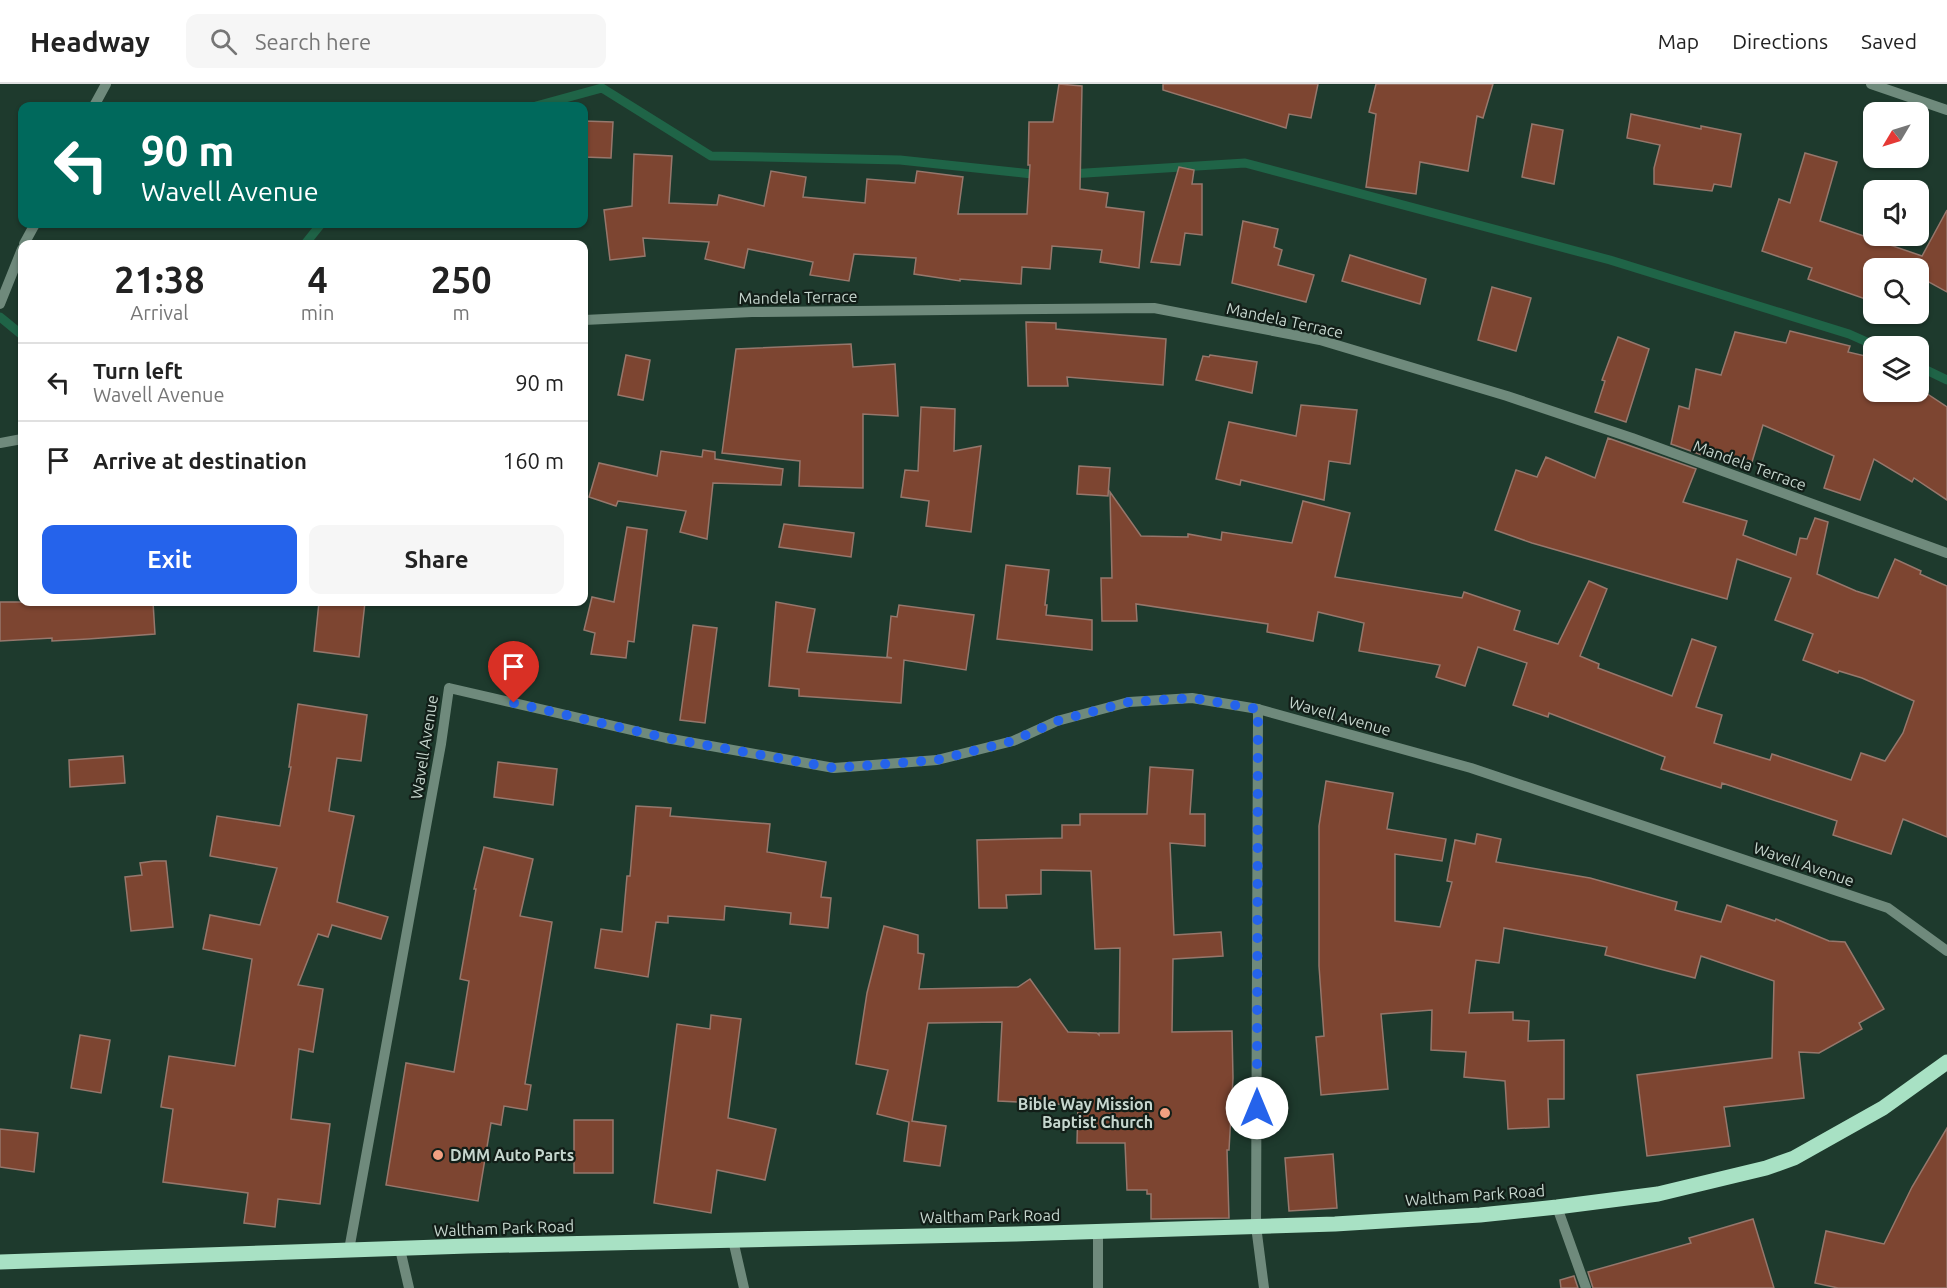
<!DOCTYPE html>
<html lang="en">
<head>
<meta charset="utf-8">
<style>
  body { margin:0; font-family:Ubuntu,sans-serif; background:#f6f6f6; color:#222; height:100vh; display:flex; flex-direction:column; font-size:22px; white-space:nowrap }
  * { box-sizing:border-box; margin:0 }
  p { font-size:20px; color:#767676 }
  .icon { flex:none; width:33px; height:33px; fill:none; stroke:currentColor; stroke-width:2; stroke-linecap:round; stroke-linejoin:round }
  .map { position:relative; flex:1; overflow:hidden }
  .drawer { position:absolute; left:18px; top:156px; width:570px; height:366px; display:flex; flex-direction:column; background:#fff; border-radius:12px; box-shadow:0 2px 4px #0004 }
  .drawer>* { flex:none }
  .top-card { position:absolute; left:18px; top:18px; width:570px; height:126px; border-radius:12px; box-shadow:0 2px 4px #0004; background:#00695c; color:#fff; overflow:hidden }
  .needle { width:39px; rotate:232deg }
  .buttons { position:absolute; left:1863px; top:18px; display:grid; gap:12px }
  .buttons a { display:grid; place-items:center; width:66px; height:66px; border-radius:12px; background:#fff; box-shadow:0 2px 4px #0004; font-size:30px }
  .pin { position:absolute; display:grid; place-items:center; width:51px; height:51px; color:#fff; margin:-62px -26px; border-radius:50% 50% 50% 0; rotate:-45deg; box-shadow:0 0 6px #0007 }
  .pin .icon { rotate:45deg }
  .me { position:absolute; width:66px; margin:-33px; rotate:0deg; stroke-linejoin:round; filter:drop-shadow(0 0 4px #0008) }
  .turn { display:flex; align-items:center; gap:21px; height:126px; padding:0 24px; font-size:27px }
  .turn .icon { width:78px; height:78px; stroke-width:2.5 }
  .turn b { display:block; font-size:42px; line-height:51px }
  .eta { display:flex; justify-content:space-evenly; align-items:center; height:102px; text-align:center }
  .eta b { font-size:36px; font-weight:700; line-height:42px }
  .action { display:flex; gap:12px; margin-top:auto; padding:12px 24px }
  .action a { flex:1; height:69px; border-radius:12px; background:#2563eb; color:#fff; font-size:24px; font-weight:700; line-height:69px; text-align:center }
  .action a+a { background:#f6f6f6; color:#222 }
  ul { padding:0; list-style:none }
  li { display:flex; align-items:center; gap:18px; height:78px; padding:0 24px; border-top:2px solid #e0e0e0 }
  li div { flex:1 }
  li b { display:block; font-size:22px }
  li em { font-style:normal }
  header { display:flex; align-items:center; gap:36px; box-sizing:border-box; height:84px; padding:0 30px; background:#fff; border-bottom:2px solid #e0e0e0 }
  header strong { font-size:28px }
  nav { display:flex; gap:33px; margin-inline-start:auto; font-size:21px }
  .search { width:420px; height:54px; background:#f6f6f6; display:flex; align-items:center; gap:15px; box-sizing:border-box; padding:0 21px; border-radius:12px; color:#767676; font-size:22px }
  .map>svg:first-child { display:block }
</style>
</head>
<body>
<header>
<strong>Headway</strong>
<div class="search"><svg class="icon" aria-label="search" viewBox="0 0 24 24"><circle cx="10" cy="10" r="6"/><path d="M15 15l6 6"/></svg>Search here</div>
<nav><a>Map</a><a>Directions</a><a>Saved</a></nav>
</header>
<div class="map">
<svg width="1947" height="1204" viewBox="0 0 1947 1204">
  <rect width="100%" height="100%" fill="#1e3a2d"/>
  <g fill="none" stroke-linecap="round" stroke-linejoin="round">
    <g stroke="#1f6447" stroke-width="9">
      <path d="M 536,22 L 602,4 L 711,72 L 900,76 L 1041,91"/>
      <path d="M 1070,90 L 1245,79 L 1610,176 L 1849,250 L 1876,262"/>
      <path d="M 305,160 L 321,140"/>
      <path d="M 0,233 L 22,251"/>
      <path d="M 1918,282 L 1947,296"/>
    </g>
  </g>
  <g fill="#7d4531" stroke="#96776c" stroke-width="1.5">
    <path d="M 1059,0 L 1082,2 L 1080,105 L 1108,109 L 1106,123 L 1144,128 L 1139,184 L 1100,178 L 1102,166 L 1052,162 L 1050,185 L 1022,183 L 1021,200 L 960,195 L 960,197 L 914,190 L 916,174 L 854,170 L 849,197 L 810,191 L 813,178 L 748,165 L 744,184 L 705,175 L 709,158 L 643,154 L 645,172 L 610,176 L 604,126 L 632,122 L 634,70 L 672,72 L 669,119 L 717,121 L 719,111 L 764,122 L 771,87 L 806,93 L 803,113 L 865,119 L 867,95 L 915,99 L 917,87 L 963,93 L 958,130 L 1027,130 L 1030,81 L 1028,81 L 1029,38 L 1053,38 Z"/>
    <path d="M 1163,0 L 1318,0 L 1311,34 L 1289,30 L 1286,44 L 1163,6 Z"/>
    <path d="M 1376,0 L 1493,0 L 1483,34 L 1477,32 L 1468,87 L 1420,78 L 1416,110 L 1366,103 L 1376,30 L 1369,28 Z"/>
    <path d="M 1631,30 L 1701,45 L 1701,42 L 1741,50 L 1731,103 L 1714,100 L 1712,107 L 1654,100 L 1654,84 L 1660,61 L 1627,54 Z"/>
    <path d="M 584,37 L 613,38 L 611,74 L 584,73 Z"/>
    <path d="M 1532,40 L 1563,46 L 1554,100 L 1522,93 Z"/>
    <path d="M 1805,69 L 1837,78 L 1820,137 L 1922,172 L 1947,126 L 1947,208 L 1918,192 L 1918,184 L 1874,184 L 1874,218 L 1808,195 L 1812,184 L 1762,167 L 1779,115 L 1790,119 Z"/>
    <path d="M 1179,83 L 1194,86 L 1192,100 L 1202,100 L 1202,151 L 1185,149 L 1180,181 L 1151,178 Z"/>
    <path d="M 1243,137 L 1278,145 L 1274,163 L 1282,166 L 1278,181 L 1314,191 L 1306,218 L 1232,199 Z"/>
    <path d="M 1350,171 L 1426,195 L 1420,220 L 1342,197 Z"/>
    <path d="M 1492,203 L 1531,214 L 1516,267 L 1478,256 Z"/>
    <path d="M 1026,238 L 1056,239 L 1056,245 L 1166,255 L 1163,301 L 1067,293 L 1068,302 L 1028,302 Z"/>
    <path d="M 1790,247 L 1850,262 L 1848,268 L 1874,274 L 1874,308 L 1918,308 L 1918,300 L 1925,302 L 1923,307 L 1947,323 L 1947,416 L 1914,394 L 1912,398 L 1874,375 L 1860,416 L 1824,404 L 1834,372 L 1763,341 L 1752,378 L 1705,364 L 1702,371 L 1671,360 L 1679,322 L 1689,325 L 1696,285 L 1721,291 L 1735,248 L 1786,259 Z"/>
    <path d="M 1618,253 L 1649,265 L 1626,338 L 1595,328 L 1605,297 L 1602,296 Z"/>
    <path d="M 851,260 L 853,283 L 895,280 L 898,332 L 863,330 L 863,404 L 799,402 L 800,377 L 722,369 L 736,265 Z"/>
    <path d="M 626,271 L 650,276 L 643,316 L 618,311 Z"/>
    <path d="M 1210,271 L 1257,278 L 1252,309 L 1196,296 L 1203,272 L 1209,273 Z"/>
    <path d="M 1301,321 L 1357,326 L 1350,380 L 1329,377 L 1324,416 L 1241,396 L 1240,401 L 1216,395 L 1229,338 L 1296,352 Z"/>
    <path d="M 921,323 L 955,325 L 954,367 L 981,362 L 971,448 L 926,442 L 929,417 L 901,413 L 905,386 L 918,387 Z"/>
    <path d="M 1608,354 L 1696,385 L 1683,418 L 1747,437 L 1743,451 L 1796,471 L 1800,454 L 1807,455 L 1815,434 L 1828,438 L 1817,490 L 1856,507 L 1878,514 L 1895,475 L 1921,487 L 1920,490 L 1947,502 L 1947,753 L 1903,735 L 1891,770 L 1833,751 L 1837,737 L 1722,699 L 1721,704 L 1661,685 L 1665,673 L 1549,629 L 1548,633 L 1513,621 L 1527,579 L 1478,563 L 1465,602 L 1436,593 L 1440,581 L 1359,567 L 1364,539 L 1318,528 L 1313,557 L 1267,548 L 1268,540 L 1136,520 L 1137,537 L 1102,537 L 1101,494 L 1112,494 L 1110,408 L 1141,452 L 1188,453 L 1188,450 L 1221,456 L 1222,448 L 1292,459 L 1303,417 L 1350,429 L 1335,493 L 1462,514 L 1464,508 L 1520,527 L 1514,546 L 1558,560 L 1589,497 L 1607,505 L 1580,572 L 1599,580 L 1598,584 L 1672,612 L 1692,555 L 1716,563 L 1696,623 L 1722,631 L 1714,659 L 1770,676 L 1772,670 L 1851,696 L 1861,669 L 1885,677 L 1903,649 L 1914,617 L 1862,594 L 1839,587 L 1838,589 L 1803,576 L 1813,550 L 1775,536 L 1791,494 L 1737,475 L 1727,515 L 1532,459 L 1495,446 L 1516,386 L 1537,393 L 1546,373 L 1595,394 Z"/>
    <path d="M 703,366 L 715,368 L 715,375 L 783,385 L 781,401 L 713,399 L 707,455 L 680,448 L 686,427 L 618,417 L 616,422 L 589,413 L 599,379 L 657,392 L 661,367 L 702,373 Z"/>
    <path d="M 1079,382 L 1110,384 L 1108,412 L 1077,410 Z"/>
    <path d="M 784,440 L 854,449 L 851,473 L 779,463 Z"/>
    <path d="M 627,443 L 647,446 L 634,558 L 628,557 L 626,574 L 591,570 L 595,549 L 584,546 L 592,513 L 614,518 Z"/>
    <path d="M 1006,481 L 1049,486 L 1045,521 L 1047,521 L 1046,531 L 1092,536 L 1092,566 L 997,555 Z"/>
    <path d="M 0,518 L 153,518 L 155,550 L 88,555 L 52,557 L 52,554 L 0,557 Z"/>
    <path d="M 319,518 L 365,518 L 359,573 L 314,567 Z"/>
    <path d="M 776,518 L 815,525 L 807,568 L 892,574 L 887,573 L 891,532 L 897,533 L 899,521 L 974,531 L 966,586 L 904,576 L 901,619 L 799,612 L 799,605 L 769,602 Z"/>
    <path d="M 693,541 L 717,544 L 705,639 L 680,636 Z"/>
    <path d="M 298,620 L 367,631 L 361,677 L 337,674 L 329,727 L 354,732 L 337,818 L 388,833 L 381,855 L 332,841 L 328,853 L 318,850 L 298,901 L 323,905 L 313,968 L 299,965 L 291,1035 L 330,1040 L 320,1120 L 278,1115 L 275,1143 L 244,1139 L 248,1109 L 163,1098 L 173,1025 L 161,1023 L 169,972 L 235,982 L 252,875 L 203,865 L 210,831 L 260,841 L 277,784 L 210,772 L 217,732 L 280,742 L 291,683 L 289,683 Z"/>
    <path d="M 123,672 L 125,699 L 70,703 L 69,676 Z"/>
    <path d="M 498,678 L 557,685 L 553,721 L 494,713 Z"/>
    <path d="M 1150,683 L 1193,686 L 1190,730 L 1205,730 L 1205,762 L 1170,759 L 1174,851 L 1221,848 L 1223,872 L 1173,875 L 1172,948 L 1232,947 L 1233,994 L 1229,1066 L 1227,1066 L 1229,1134 L 1151,1135 L 1151,1110 L 1147,1110 L 1147,1106 L 1127,1106 L 1125,1059 L 1077,1059 L 1078,1021 L 998,1017 L 1002,938 L 928,939 L 912,1037 L 946,1042 L 940,1082 L 904,1077 L 909,1038 L 877,1030 L 888,986 L 856,980 L 867,909 L 884,842 L 918,851 L 918,869 L 924,870 L 919,905 L 1018,903 L 1030,895 L 1068,948 L 1097,949 L 1099,951 L 1099,949 L 1119,949 L 1120,864 L 1095,865 L 1091,787 L 1041,786 L 1041,810 L 1006,811 L 1007,824 L 979,824 L 977,756 L 1062,754 L 1062,741 L 1080,741 L 1080,730 L 1147,730 Z"/>
    <path d="M 1326,697 L 1393,709 L 1387,745 L 1446,755 L 1442,777 L 1395,770 L 1395,837 L 1440,843 L 1452,798 L 1447,797 L 1455,756 L 1475,760 L 1477,750 L 1501,755 L 1496,778 L 1590,794 L 1677,818 L 1675,826 L 1721,838 L 1727,821 L 1775,837 L 1776,835 L 1829,857 L 1845,858 L 1884,925 L 1859,939 L 1862,945 L 1819,969 L 1799,968 L 1804,1014 L 1724,1023 L 1730,1062 L 1647,1072 L 1637,991 L 1772,974 L 1774,897 L 1701,872 L 1695,894 L 1605,871 L 1607,863 L 1504,844 L 1499,879 L 1476,876 L 1469,929 L 1513,928 L 1513,936 L 1529,937 L 1528,957 L 1564,956 L 1564,1015 L 1548,1015 L 1549,1043 L 1508,1045 L 1505,997 L 1464,993 L 1466,968 L 1431,966 L 1432,926 L 1381,930 L 1388,1005 L 1321,1011 L 1316,953 L 1324,952 L 1319,882 L 1319,742 Z"/>
    <path d="M 636,722 L 671,724 L 670,732 L 770,740 L 767,768 L 826,778 L 821,813 L 831,814 L 828,844 L 790,840 L 791,829 L 725,822 L 724,836 L 668,832 L 668,839 L 656,838 L 648,893 L 595,884 L 601,845 L 622,848 L 627,792 L 630,792 Z"/>
    <path d="M 484,763 L 533,775 L 520,832 L 552,838 L 525,1000 L 531,1001 L 527,1026 L 504,1022 L 501,1041 L 491,1039 L 478,1117 L 386,1101 L 406,979 L 454,988 L 469,897 L 460,895 L 476,805 L 474,805 Z"/>
    <path d="M 154,777 L 166,777 L 173,843 L 131,847 L 125,793 L 142,791 L 140,779 Z"/>
    <path d="M 711,931 L 741,935 L 728,1034 L 776,1045 L 765,1096 L 717,1086 L 711,1129 L 654,1119 L 677,940 L 710,945 Z"/>
    <path d="M 80,951 L 110,956 L 101,1009 L 71,1004 Z"/>
    <rect x="574" y="1036" width="39" height="53"/>
    <path d="M 1947,1044 L 1947,1204 L 1838,1204 L 1815,1199 L 1826,1147 L 1884,1160 L 1912,1103 Z"/>
    <path d="M 0,1045 L 38,1049 L 34,1088 L 0,1083 Z"/>
    <path d="M 1333,1070 L 1337,1124 L 1289,1127 L 1285,1074 Z"/>
    <path d="M 1753,1135 L 1774,1204 L 1593,1204 L 1588,1188 L 1691,1159 L 1689,1154 Z"/>
    <path d="M 1574,1192 L 1578,1204 L 1561,1204 L 1560,1196 Z"/>
  </g>
  <g fill="none" stroke-linecap="round" stroke-linejoin="round">
    <g stroke="#6f8a7c" stroke-width="10">
      <path d="M 1871,0 L 1947,26"/>
      <path d="M 94,22 L 106,0"/>
      <path d="M 24,160 L 35,140"/>
      <path d="M 0,220 L 22,165"/>
      <path d="M 584,236 L 752,228 L 1154,224 L 1320,256 L 1507,312 L 1632,354 L 1947,469"/>
      <path d="M 0,359 L 22,355"/>
      <path d="M 1258,625 L 1256,1142 L 1264,1204"/>
      <path d="M 1557,1123 L 1586,1204"/>
      <path d="M 1098,1147 L 1098,1204"/>
      <path d="M 733,1156 L 744,1204"/>
      <path d="M 400,1165 L 409,1204"/>
      <path d="M 349,1166 L 441,660 L 449,604 L 666,654 L 834,684 L 937,676 L 1013,657 L 1057,637 L 1129,618 L 1192,614 L 1258,625 L 1471,684 L 1888,824 L 1947,867"/>
    </g>
    <path stroke="#a8e1c4" stroke-width="15" d="M 0,1178 L 468,1162 L 1016,1150 L 1335,1140 L 1480,1131 L 1557,1123 L 1658,1110 L 1766,1084 L 1794,1074 L 1883,1024 L 1947,978"/>
  </g>
  <g fill="none" stroke-linecap="round" stroke-linejoin="round">
    <path stroke="#2563eb" stroke-width="10" stroke-dasharray="0 18" d="M 514,619 L 666,654 L 834,684 L 937,676 L 1013,657 L 1057,637 L 1129,618 L 1192,614 L 1258,625 L 1257,1024"/>
  </g>
  <g fill="#f3a081" stroke="#121e18" stroke-width="2">
    <circle cx="1165" cy="1029" r="6"/>
    <circle cx="438" cy="1071" r="6"/>
  </g>
  <g text-anchor="middle" dominant-baseline="central" stroke-width="4.5" stroke-linejoin="round" paint-order="stroke">
    <g font-size="16" fill="#c6d6ce" stroke="#121e18">
      <text transform="translate(798 213) rotate(-1)">Mandela Terrace</text>
      <text transform="translate(1285 236) rotate(12)">Mandela Terrace</text>
      <text transform="translate(1750 381) rotate(20)">Mandela Terrace</text>
      <text transform="translate(1340 632) rotate(16)">Wavell Avenue</text>
      <text transform="translate(424 663) rotate(-81)">Wavell Avenue</text>
      <text transform="translate(1804 780) rotate(19)">Wavell Avenue</text>
      <text transform="translate(1475 1111) rotate(-4)">Waltham Park Road</text>
      <text transform="translate(990 1132) rotate(-1)">Waltham Park Road</text>
      <text transform="translate(504 1144) rotate(-2)">Waltham Park Road</text>
    </g>
    <g font-size="16" font-weight="bold" fill="#c6d6ce" stroke="#121e18" text-anchor="end">
      <text x="1153" y="1020">Bible Way Mission<tspan x="1153" dy="18">Baptist Church</tspan></text>
      <text x="450" y="1071" text-anchor="start">DMM Auto Parts</text>
    </g>
  </g>
</svg>
<div class="buttons">
<a><svg class="needle" viewBox="-14 -14 28 28"><path d="M0-13l5 13h-10z" fill="#e53935"/><path d="M0 13l5-13h-10z" fill="#767676"/></svg></a>
<a><svg class="icon" aria-label="sound" viewBox="0 0 24 24"><path d="M4 9h4l5-4v14l-5-4H4zM17 9q2 3 0 6"/></svg></a>
<a><svg class="icon" aria-label="search" viewBox="0 0 24 24"><circle cx="10" cy="10" r="6"/><path d="M15 15l6 6"/></svg></a>
<a><svg class="icon" aria-label="layers" viewBox="0 0 24 24"><path d="M12 4l9 5-9 5-9-5zM3 14l9 5 9-5"/></svg></a>
</div>
<div class="pin" style="left:514px;top:619px;background:#d93025"><svg class="icon" aria-label="arrive" viewBox="0 0 24 24"><path d="M6 21V4h12l-3 4 3 4H6"/></svg></div>
<svg class="me" style="left:1257px;top:1024px" viewBox="-20 -20 40 40"><circle r="19" fill="#fff"/><path d="M0-13L10 11 0 6-10 11z" fill="#2563eb"/></svg>
<div class="top-card">
<div class="turn"><svg class="icon" aria-label="left" viewBox="0 0 24 24"><path d="M17 20v-9H6M10 6l-5 5 5 5"/></svg><div><b>90 m</b>Wavell Avenue</div></div>
</div>
<section class="drawer">
<div class="eta">
<div><b>21:38</b><p>Arrival</p></div>
<div><b>4</b><p>min</p></div>
<div><b>250</b><p>m</p></div>
</div>
<ul>
<li><svg class="icon" aria-label="left" viewBox="0 0 24 24"><path d="M17 20v-9H6M10 6l-5 5 5 5"/></svg><div><b>Turn left</b><p>Wavell Avenue</p></div><em>90 m</em></li>
<li><svg class="icon" aria-label="arrive" viewBox="0 0 24 24"><path d="M6 21V4h12l-3 4 3 4H6"/></svg><div><b>Arrive at destination</b></div><em>160 m</em></li>
</ul>
<div class="action"><a>Exit</a><a>Share</a></div>
</section>
</div>
</body>
</html>
